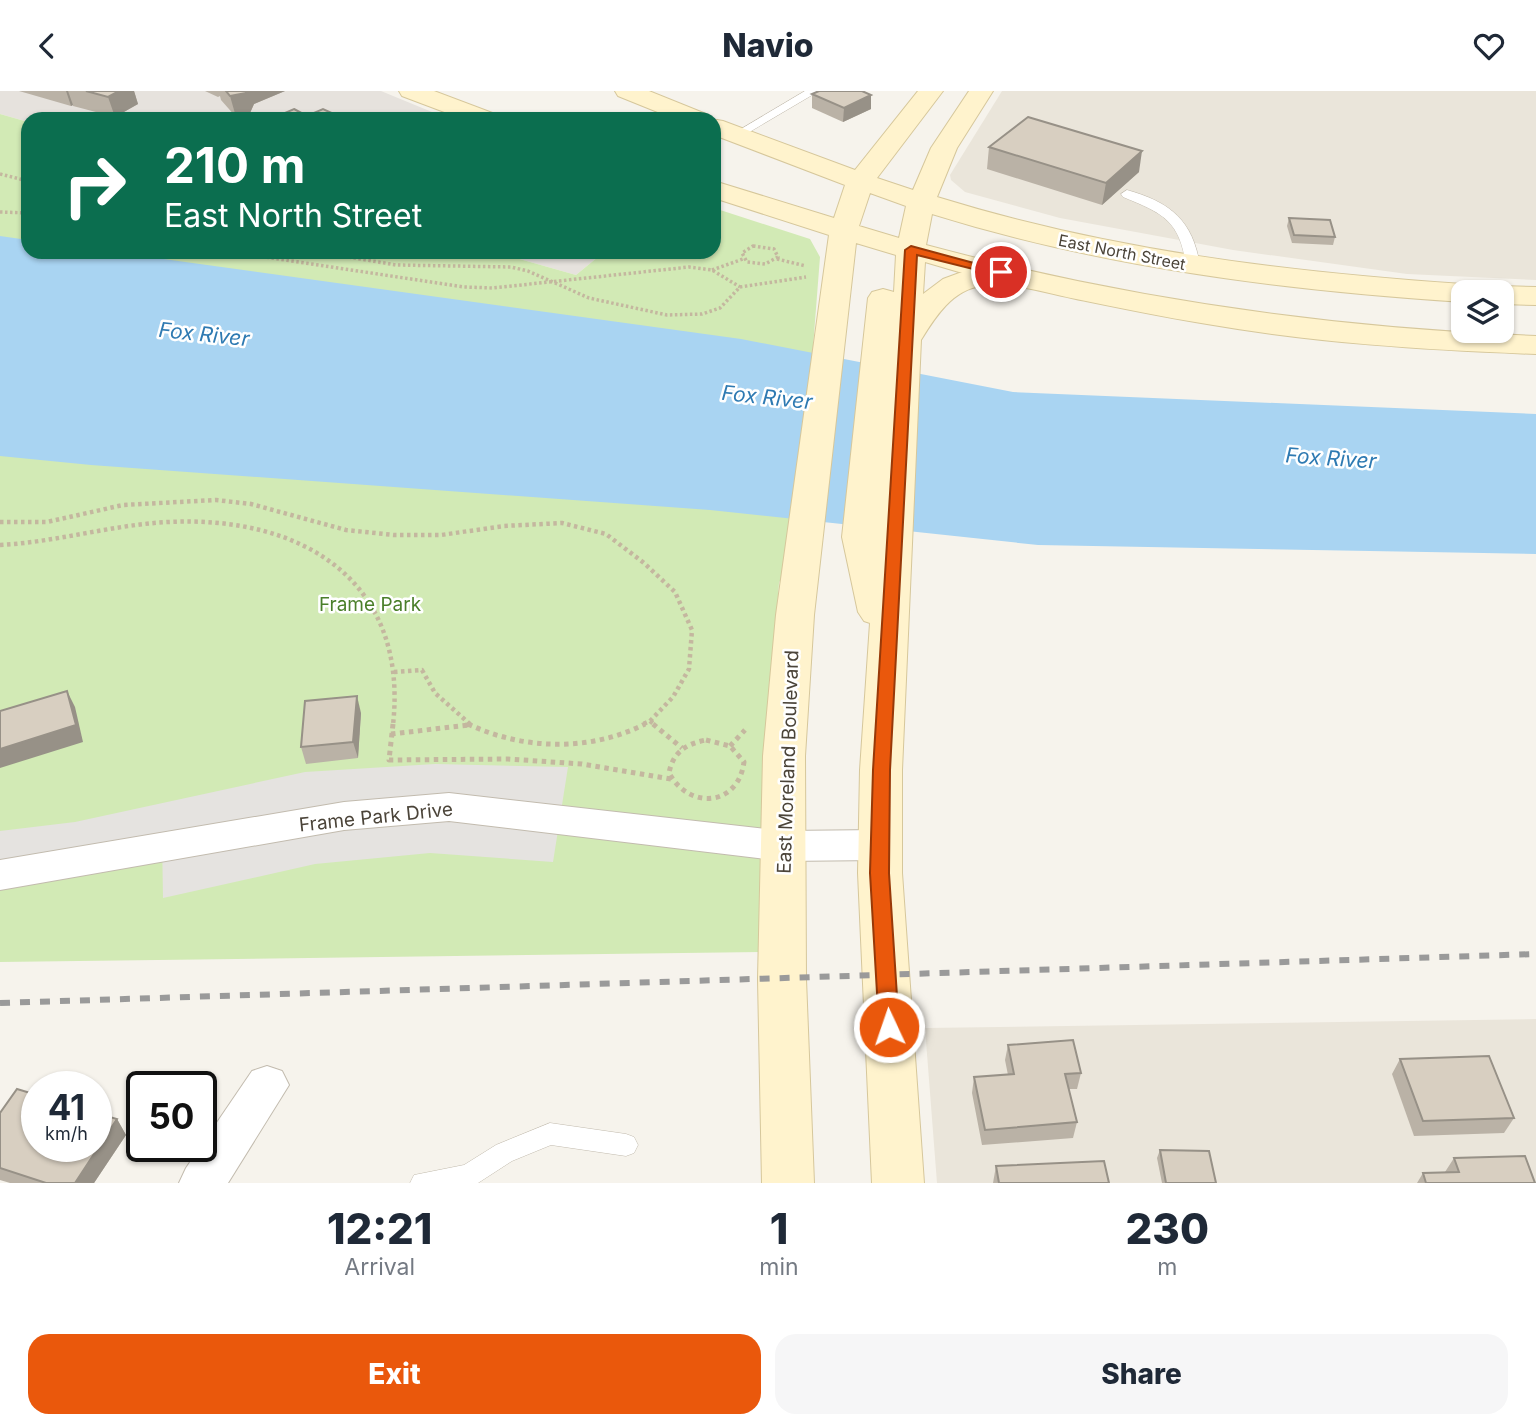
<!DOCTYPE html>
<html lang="en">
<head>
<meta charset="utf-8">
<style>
  body { margin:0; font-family:Inter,sans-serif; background:#f6f6f7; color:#1f2937; height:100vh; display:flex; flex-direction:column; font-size:26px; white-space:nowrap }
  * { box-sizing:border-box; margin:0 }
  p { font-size:23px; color:#747a83 }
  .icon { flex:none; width:38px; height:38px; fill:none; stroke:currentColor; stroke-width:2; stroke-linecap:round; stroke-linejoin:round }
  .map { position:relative; height:1092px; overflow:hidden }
  .sheet { display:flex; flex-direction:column; background:#fff; flex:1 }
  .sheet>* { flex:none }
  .guide { position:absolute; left:21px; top:21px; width:700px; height:147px; border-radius:21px; box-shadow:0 2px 5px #0004; background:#0b6e4f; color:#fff; overflow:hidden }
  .buttons { position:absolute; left:1451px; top:189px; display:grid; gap:14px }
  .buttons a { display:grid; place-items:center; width:63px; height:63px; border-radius:14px; background:#fff; box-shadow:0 2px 5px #0004; font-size:35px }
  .speed { position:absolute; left:21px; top:980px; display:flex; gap:14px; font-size:35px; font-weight:700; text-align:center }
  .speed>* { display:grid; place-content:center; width:91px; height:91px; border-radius:50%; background:#fff; box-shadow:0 2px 5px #0004; line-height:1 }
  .speed small { font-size:18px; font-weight:400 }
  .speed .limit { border:4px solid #111; border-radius:10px; background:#fff; color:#111 }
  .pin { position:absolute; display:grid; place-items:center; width:60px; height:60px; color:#fff; margin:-30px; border:4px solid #fff; border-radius:50%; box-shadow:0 2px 7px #0007 }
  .me { position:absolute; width:77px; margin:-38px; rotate:357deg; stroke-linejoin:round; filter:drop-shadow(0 0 5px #0008) }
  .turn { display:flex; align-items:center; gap:24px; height:147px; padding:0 28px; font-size:32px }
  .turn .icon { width:91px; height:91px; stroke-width:2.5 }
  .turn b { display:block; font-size:49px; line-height:60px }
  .eta { display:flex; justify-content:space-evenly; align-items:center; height:119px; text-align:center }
  .eta b { font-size:42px; font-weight:800; line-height:49px }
  .primary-button { display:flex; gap:14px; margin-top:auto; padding:14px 28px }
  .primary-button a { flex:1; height:80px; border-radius:21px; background:#ea580c; color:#fff; font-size:28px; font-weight:800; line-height:80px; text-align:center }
  .primary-button a+a { background:#f6f6f7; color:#1f2937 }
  header { display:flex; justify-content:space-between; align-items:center; height:91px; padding:0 28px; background:#fff; font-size:32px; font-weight:800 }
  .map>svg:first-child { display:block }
</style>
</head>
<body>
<header><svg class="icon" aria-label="back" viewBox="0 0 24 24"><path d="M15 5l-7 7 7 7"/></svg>Navio<svg class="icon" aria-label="heart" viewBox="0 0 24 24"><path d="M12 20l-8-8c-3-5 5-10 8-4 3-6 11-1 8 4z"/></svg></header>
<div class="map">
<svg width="1536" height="1092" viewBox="0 0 1536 1092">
  <rect width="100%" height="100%" fill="#f6f3ec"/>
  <g fill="#eae5da">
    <path d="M 1002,0 L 1536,0 L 1536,189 L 1407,183 L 1233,159 L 1060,127 L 965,101 L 951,89 L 950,84 Z"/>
    <path d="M 1536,928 L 1536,1092 L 937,1092 L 925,937 Z"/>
  </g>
  <g fill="#e6e2dd">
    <path d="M 0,0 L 381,0 L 449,28 L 28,28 L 28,31 L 0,23 Z"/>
    <path d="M 495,161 L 604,161 L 576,184 Z"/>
  </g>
  <path fill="#d2eab5" d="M 0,23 L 28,31 L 28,161 L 495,161 L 576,184 L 604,161 L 714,161 L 714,117 L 810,148 L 820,166 L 798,449 L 779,492 L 765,678 L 761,861 L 0,871 Z"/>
  <path fill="#e5e3e0" d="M 435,673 L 568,676 L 553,771 L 430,762 L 315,773 L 163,807 L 162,746 L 0,775 L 0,740 L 75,731 L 305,681 Z"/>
  <path fill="#a9d4f2" d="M 0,145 L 28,149 L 28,161 L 113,161 L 741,248 L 1013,301 L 1536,323 L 1536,463 L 1038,454 L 710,419 L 91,374 L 0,365 Z"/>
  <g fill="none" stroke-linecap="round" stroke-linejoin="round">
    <defs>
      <g id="lane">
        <path d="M 805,0 L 819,0 L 741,46 L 731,44 Z"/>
        <path d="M 1127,99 C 1170,111 1193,129 1200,175 L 1198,178 L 1193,179 L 1186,175 C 1180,129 1162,122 1123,106 L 1121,103 Z"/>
        <path d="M 550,1032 L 626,1043 L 634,1046 L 638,1054 L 634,1062 L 626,1065 L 551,1054 L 512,1070 L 478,1092 L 410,1092 L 414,1084 L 464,1074 L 496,1054 Z"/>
      </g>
      <g id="street">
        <path d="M 449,702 L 783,740 L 880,739 L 893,743 L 899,754 L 893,765 L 880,769 L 783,770 L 449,730 L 344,739 L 0,799 L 0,769 L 344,711 Z"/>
        <path d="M 267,975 L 282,980 L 289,994 L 228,1092 L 179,1092 L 186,1077 L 252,980 Z"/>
      </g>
      <g id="secondary">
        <path d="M 399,0 L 434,0 L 495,23 L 499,28 L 463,28 L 402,5 Z"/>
        <path d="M 615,0 L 649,0 L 706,23 L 710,28 L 675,28 L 618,5 Z"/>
        <path d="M 918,0 L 943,0 L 877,87 L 913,99 L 931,57 L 969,0 L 993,0 L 957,57 L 937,106 C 1109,159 1284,181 1463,193 L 1474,196 L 1477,201 L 1463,201 L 1463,211 C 1283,199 1105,177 932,123 L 926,154 C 1127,208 1329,237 1536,245 L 1536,263 C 1426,259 1316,252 1207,233 C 1163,226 1120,217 1076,208 C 1045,202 1015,191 982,195 C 953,198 935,226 921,249 L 902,679 L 902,782 L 924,1092 L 872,1092 L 858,782 L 860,679 L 870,532 L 864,530 L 858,521 L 842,446 L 868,207 L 872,201 L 883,198 L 894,201 L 896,164 L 856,152 L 814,524 L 805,665 L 806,888 L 814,1092 L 762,1092 L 758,888 L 763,665 L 776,524 L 829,144 L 714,107 L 714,90 L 834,127 L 845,94 L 714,44 L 714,28 L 711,28 L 723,30 L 855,79 ZM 870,102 L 906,115 L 899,147 L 859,135 ZM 925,171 L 959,181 L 962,181 L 943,188 L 923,203 Z"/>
        <path d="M 1502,195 L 1536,196 L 1536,214 L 1502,213 L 1502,201 L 1489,201 L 1491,198 Z"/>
      </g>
    </defs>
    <use href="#lane" stroke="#c2bbae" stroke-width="1"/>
    <use href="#street" stroke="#c2bbae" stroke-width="2"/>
    <use href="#secondary" stroke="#d6c79b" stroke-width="2"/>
    <g stroke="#c4b79f" stroke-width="3.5" stroke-dasharray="2.5 2.5" stroke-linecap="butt">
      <path d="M 0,83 L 28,90"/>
      <path d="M 0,121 L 28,122"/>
      <path d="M 753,155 L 774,158 L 778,166 L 765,173 L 747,171 L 742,162 Z"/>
      <path d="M 232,161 L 464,196 L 493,197 L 689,176 L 712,179 L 740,196"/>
      <path d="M 319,161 L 396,174 L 511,176 L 528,180 L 589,207 L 667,224 L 702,223 L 720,217 L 740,196 L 806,186"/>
      <path d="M 777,168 L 806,175"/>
      <path d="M 712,179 L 743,168"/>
    </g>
    <g stroke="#c4b79f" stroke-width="4.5" stroke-dasharray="3.5 3.5" stroke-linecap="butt">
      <path d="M 0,431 L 47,431 L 123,414 L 216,409 L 251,413 L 346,439 L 394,444 L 441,444 L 504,435 L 562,432 L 606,443 L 644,472 L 675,501 L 692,539 L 689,578 L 673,606 L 650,630 L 641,634"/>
      <path d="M 0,454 C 57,451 111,434 168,431 C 301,424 409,489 393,634"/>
      <path d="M 394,581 L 422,579 L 435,602 L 471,634"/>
      <path d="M 650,630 L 655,634"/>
      <path d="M 465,634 L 469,634"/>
    </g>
    <g stroke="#c4b79f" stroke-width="5" stroke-dasharray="4.5 4.5" stroke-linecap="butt">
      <path d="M 393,633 L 389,669 L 508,668 L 582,673 L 671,688"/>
      <path d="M 468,633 C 523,659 590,661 645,633"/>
      <path d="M 653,633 L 682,657"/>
      <path d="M 391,643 L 469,634"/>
      <path d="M 706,649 L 730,655 L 744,671 C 738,716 689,719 669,682 C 673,661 686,653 706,649 Z"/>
      <path d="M 730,655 L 745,639"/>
    </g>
    <use href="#lane" fill="#fff" fill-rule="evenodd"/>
    <use href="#street" fill="#fff" fill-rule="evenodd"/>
    <use href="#secondary" fill="#fff3cd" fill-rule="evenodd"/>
    <path stroke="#9a9a9a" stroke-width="6" stroke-dasharray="10 10" stroke-linecap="butt" d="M 0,912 L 1536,863"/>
  </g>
  <g fill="#bab2a6">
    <path d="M 19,0 L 134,0 L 138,13 L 115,26 L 73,15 L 73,14 L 71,15 Z"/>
    <path d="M 205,0 L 285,0 L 254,13 L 250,22 L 236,26 L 221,9 L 220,5 L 218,6 Z"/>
    <path d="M 812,3 L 871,4 L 871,18 L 843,31 L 812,17 Z"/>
    <path d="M 989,56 L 1139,81 L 1102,114 L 987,78 Z"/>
    <path d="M 1289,127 L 1335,146 L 1333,154 L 1292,152 L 1287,135 Z"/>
    <path d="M 361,622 L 358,667 L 306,673 L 301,656 Z"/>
    <path d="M 1008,954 L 1081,982 L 1077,998 L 1069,998 L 1077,1031 L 1073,1047 L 982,1054 L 972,1002 L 974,986 L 1008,984 L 1005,969 Z"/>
    <path d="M 1400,968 L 1514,1027 L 1504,1042 L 1414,1045 L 1392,983 Z"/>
    <path d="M 0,1022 L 117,1028 L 126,1044 L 94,1092 L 10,1092 L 0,1089 Z"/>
    <path d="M 1160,1059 L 1216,1092 L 1162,1092 L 1157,1067 Z"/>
    <path d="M 1454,1067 L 1535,1092 L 1417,1092 L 1423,1082 L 1445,1081 Z"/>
    <path d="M 996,1075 L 1109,1092 L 993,1092 Z"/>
  </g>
  <g fill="#979187">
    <path d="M 66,0 L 68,0 L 73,14 L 71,15 Z"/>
    <path d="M 119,0 L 134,0 L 138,13 L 115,26 L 108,6 Z"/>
    <path d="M 246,0 L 285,0 L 254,13 L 250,22 L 236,26 L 230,5 Z"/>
    <path d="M 871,4 L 871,18 L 843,31 L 844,17 Z"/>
    <path d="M 1142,60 L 1139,81 L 1102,114 L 1106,92 Z"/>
    <path d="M 67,600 L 75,616 L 83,651 L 0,677 L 0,658 Z"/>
    <path d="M 357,605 L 361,622 L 358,667 L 353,651 Z"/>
    <path d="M 117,1028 L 126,1044 L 94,1092 L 75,1092 Z"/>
  </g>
  <g fill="#d8cfc1" stroke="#979187" stroke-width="2">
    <path d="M 86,0 L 119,0 L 108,6 Z"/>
    <path d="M 226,0 L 246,0 L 246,2 L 230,5 Z"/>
    <path d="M 819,0 L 862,0 L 871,4 L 844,17 L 812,3 Z"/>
    <path d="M 294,18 L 307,25 L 323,18 L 345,28 L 271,28 Z"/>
    <path d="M 417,25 L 426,28 L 411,28 Z"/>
    <path d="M 1028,26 L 1142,60 L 1106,92 L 989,56 Z"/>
    <path d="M 1289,127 L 1330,129 L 1335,146 L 1294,144 Z"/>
    <path d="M 67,600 L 76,634 L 0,658 L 0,620 Z"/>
    <path d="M 357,605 L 353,651 L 301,656 L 305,610 Z"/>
    <path d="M 1073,949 L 1081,982 L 1065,983 L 1077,1031 L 985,1039 L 974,986 L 1014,983 L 1008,954 Z"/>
    <path d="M 1489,965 L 1514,1027 L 1423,1030 L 1400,968 Z"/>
    <path d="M 17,998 L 37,1004 L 37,1055 L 96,1055 L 96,1022 L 117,1028 L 75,1092 L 46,1092 L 0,1077 L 0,1022 Z"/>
    <path d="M 1160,1059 L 1209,1060 L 1216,1092 L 1166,1092 Z"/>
    <path d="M 1525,1065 L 1535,1092 L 1426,1092 L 1423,1082 L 1459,1081 L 1454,1067 Z"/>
    <path d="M 1104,1070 L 1109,1092 L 999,1092 L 996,1075 Z"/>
  </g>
  <path fill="#ea580c" stroke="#983908" stroke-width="2" d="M 911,155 L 1007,181 L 1001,185 L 917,164 L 890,679 L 889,782 L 899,936 L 896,943 L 889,945 L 882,943 L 879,936 L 870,782 L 873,679 L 905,159 Z"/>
  <g text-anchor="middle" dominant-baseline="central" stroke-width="5" stroke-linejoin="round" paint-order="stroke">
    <g font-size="16" fill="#4b4439" stroke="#fff">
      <text transform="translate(1122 161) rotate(11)">East North Street</text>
    </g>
    <g font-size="19" fill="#4a7f2a" stroke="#fff">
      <text x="370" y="513">Frame Park</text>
    </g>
    <g font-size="19" fill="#4b4439" stroke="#fff">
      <text transform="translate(788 671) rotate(-88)">East Moreland Boulevard</text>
      <text transform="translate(376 726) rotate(-6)">Frame Park Drive</text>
    </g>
    <g font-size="21" font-style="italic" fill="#2e7ab2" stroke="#fff">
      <text transform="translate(204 243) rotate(6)">Fox River</text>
      <text transform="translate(767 306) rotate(6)">Fox River</text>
      <text transform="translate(1331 367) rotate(4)">Fox River</text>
    </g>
  </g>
</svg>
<div class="buttons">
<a><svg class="icon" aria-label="layers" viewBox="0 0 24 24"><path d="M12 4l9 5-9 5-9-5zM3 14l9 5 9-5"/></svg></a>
</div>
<div class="speed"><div>41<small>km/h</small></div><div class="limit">50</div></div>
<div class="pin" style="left:1001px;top:181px;background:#d93025"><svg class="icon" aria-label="arrive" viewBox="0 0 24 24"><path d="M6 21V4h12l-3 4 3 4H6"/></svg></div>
<svg class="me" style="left:889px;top:936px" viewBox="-20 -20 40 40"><circle r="17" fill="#ea580c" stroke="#fff" stroke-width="3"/><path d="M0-11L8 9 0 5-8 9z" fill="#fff"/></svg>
<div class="guide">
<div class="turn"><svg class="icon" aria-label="right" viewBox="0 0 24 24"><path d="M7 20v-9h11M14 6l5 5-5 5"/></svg><div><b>210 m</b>East North Street</div></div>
</div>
</div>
<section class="sheet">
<div class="eta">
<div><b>12:21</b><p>Arrival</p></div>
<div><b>1</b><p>min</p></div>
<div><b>230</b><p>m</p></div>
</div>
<div class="primary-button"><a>Exit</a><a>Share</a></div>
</section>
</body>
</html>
